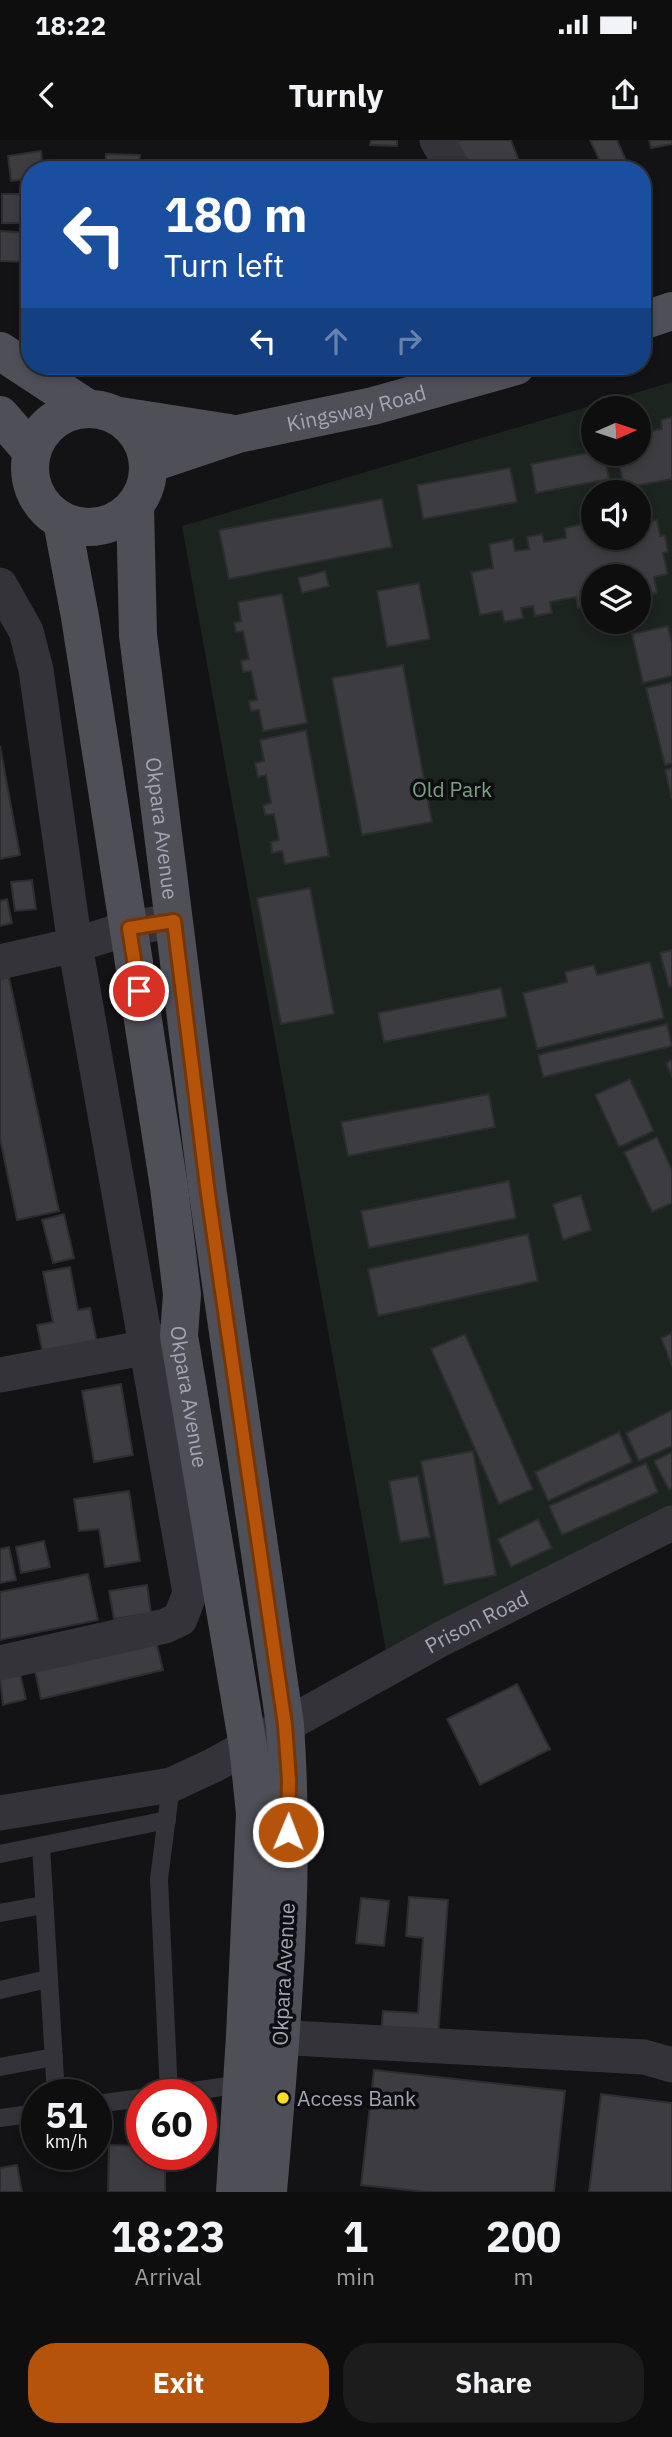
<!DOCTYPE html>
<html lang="en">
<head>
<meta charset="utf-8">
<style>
  body { margin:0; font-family:"IBM Plex Sans",sans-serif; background:#1c1c1d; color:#f1f3f6; height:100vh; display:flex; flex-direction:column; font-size:26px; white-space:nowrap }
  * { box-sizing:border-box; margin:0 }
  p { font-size:23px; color:#9b9c9e }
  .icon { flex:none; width:38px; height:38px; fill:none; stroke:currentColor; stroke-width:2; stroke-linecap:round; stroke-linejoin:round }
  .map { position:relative; height:2052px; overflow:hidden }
  .drawer { display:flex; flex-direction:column; background:#0e0e0f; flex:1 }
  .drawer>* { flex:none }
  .hud { position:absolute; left:21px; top:21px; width:630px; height:214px; border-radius:28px; box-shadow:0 4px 10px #0003,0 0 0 2px #2e2e2f; background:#1a4fa0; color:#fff; overflow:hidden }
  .needle { width:46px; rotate:87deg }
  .tools { position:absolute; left:581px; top:256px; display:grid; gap:14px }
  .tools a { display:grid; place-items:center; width:70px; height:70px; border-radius:50%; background:#0e0e0f; box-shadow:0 4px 10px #0003,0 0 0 2px #2e2e2f; font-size:35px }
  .speed { position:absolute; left:21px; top:1939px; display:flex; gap:14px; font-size:35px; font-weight:700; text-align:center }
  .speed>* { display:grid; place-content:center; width:91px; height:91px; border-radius:50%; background:#0e0e0f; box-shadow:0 4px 10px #0003,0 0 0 2px #2e2e2f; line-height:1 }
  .speed small { font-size:18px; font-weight:400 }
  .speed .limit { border:10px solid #d22; background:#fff; color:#111 }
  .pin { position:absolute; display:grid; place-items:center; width:60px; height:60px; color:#fff; margin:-30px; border:4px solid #fff; border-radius:50%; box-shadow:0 2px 7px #0007 }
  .me { position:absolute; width:77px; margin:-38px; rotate:1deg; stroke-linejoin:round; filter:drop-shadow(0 0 5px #0008) }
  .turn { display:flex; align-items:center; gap:24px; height:147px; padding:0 28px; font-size:32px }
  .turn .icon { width:91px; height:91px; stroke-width:2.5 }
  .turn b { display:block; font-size:49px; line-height:60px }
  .lanes { display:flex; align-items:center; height:66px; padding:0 28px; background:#0003; justify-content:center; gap:35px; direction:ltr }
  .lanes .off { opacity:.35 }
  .eta { display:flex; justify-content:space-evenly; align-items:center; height:119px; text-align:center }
  .eta b { font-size:42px; font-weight:800; line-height:49px }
  .primary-button { display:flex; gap:14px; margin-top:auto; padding:14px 28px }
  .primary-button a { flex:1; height:80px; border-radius:28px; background:#b45309; color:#fff; font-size:28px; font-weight:800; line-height:80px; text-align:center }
  .primary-button a+a { background:#1c1c1d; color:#f1f3f6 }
  .status { display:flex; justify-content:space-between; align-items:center; height:49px; padding:0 35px; background:#0e0e0f; direction:ltr }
  .status svg { height:19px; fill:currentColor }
  header { display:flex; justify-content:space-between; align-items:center; height:91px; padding:0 28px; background:#0e0e0f; font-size:32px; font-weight:800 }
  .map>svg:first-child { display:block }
</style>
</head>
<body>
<div class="status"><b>18:22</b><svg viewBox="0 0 49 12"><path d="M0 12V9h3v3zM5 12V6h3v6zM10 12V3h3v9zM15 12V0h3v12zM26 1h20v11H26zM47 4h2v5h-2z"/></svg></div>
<header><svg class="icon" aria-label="back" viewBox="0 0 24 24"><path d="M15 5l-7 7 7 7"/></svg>Turnly<svg class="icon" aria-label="share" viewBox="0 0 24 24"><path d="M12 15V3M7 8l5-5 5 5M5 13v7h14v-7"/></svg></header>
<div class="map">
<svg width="672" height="2052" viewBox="0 0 672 2052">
  <rect width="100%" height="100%" fill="#131214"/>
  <path fill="#1c241f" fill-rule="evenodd" d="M 672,242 L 672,1381 L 389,1528 L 182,386 ZM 593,268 L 639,268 L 639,313 L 593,313 ZM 593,352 L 639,352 L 639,397 L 593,397 ZM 593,436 L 639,436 L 639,481 L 593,481 Z"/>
  <g fill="#3c3c41" stroke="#2d2c30" stroke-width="2">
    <path d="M 371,0 L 397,0 L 397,6 L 370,5 Z"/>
    <path d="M 452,0 L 511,0 L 520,24 L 504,30 L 462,30 Z"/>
    <path d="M 590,0 L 617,0 L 628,25 L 619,30 L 604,30 Z"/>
    <path d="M 649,0 L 672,0 L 672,4 L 651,8 Z"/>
    <path d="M 41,11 L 43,30 L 30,30 L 30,39 L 11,41 L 8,16 Z"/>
    <path d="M 106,14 L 140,15 L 139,30 L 105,30 Z"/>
    <rect x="2" y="54" width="28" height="29"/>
    <path d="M 0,91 L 30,93 L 28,122 L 0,121 Z"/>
    <path d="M 672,277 L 672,339 L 624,348 L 617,313 L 639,313 L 639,284 L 645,283 L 646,292 L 662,289 L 661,280 Z"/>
    <path d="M 593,312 L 604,313 L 609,339 L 536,353 L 531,324 Z"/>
    <path d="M 510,328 L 517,362 L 423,379 L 417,345 Z"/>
    <path d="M 382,359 L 392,407 L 229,439 L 219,390 Z"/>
    <path d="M 640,375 L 641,383 L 657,380 L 660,396 L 665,395 L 668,412 L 663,413 L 668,434 L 654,437 L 657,453 L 639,456 L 639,436 L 593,436 L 593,465 L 578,468 L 576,457 L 550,462 L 552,473 L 535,476 L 533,466 L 521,468 L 523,478 L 504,482 L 502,471 L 480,475 L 471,432 L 493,428 L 489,404 L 513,399 L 515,411 L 529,409 L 527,397 L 542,394 L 544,402 L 566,398 L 565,388 L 586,383 L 589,393 L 593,392 L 593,397 L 639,397 Z"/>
    <path d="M 325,431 L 329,446 L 302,453 L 298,438 Z"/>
    <path d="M 419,443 L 430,499 L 387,507 L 377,451 Z"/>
    <path d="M 282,454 L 307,583 L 263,591 L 259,570 L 251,571 L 249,561 L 257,560 L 251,531 L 243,532 L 241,521 L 249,519 L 243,491 L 236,492 L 234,483 L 241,481 L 238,462 Z"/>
    <path d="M 668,486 L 672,503 L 672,536 L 643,543 L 632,494 Z"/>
    <path d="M 403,525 L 432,682 L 362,695 L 332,538 Z"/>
    <path d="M 672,542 L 672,623 L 665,625 L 646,548 Z"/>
    <path d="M 306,590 L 329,716 L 285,724 L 282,711 L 272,713 L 271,702 L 279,700 L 274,674 L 265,675 L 263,665 L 271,663 L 266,635 L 258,637 L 255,623 L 264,621 L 260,600 Z"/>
    <path d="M 0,606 L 20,715 L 0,719 Z"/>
    <path d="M 672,628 L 672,659 L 665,630 Z"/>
    <path d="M 32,740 L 36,769 L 15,771 L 11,742 Z"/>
    <path d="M 310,748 L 334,874 L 281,884 L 257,758 Z"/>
    <path d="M 7,759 L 12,783 L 0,786 L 0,761 Z"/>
    <path d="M 672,810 L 672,846 L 669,847 L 660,813 Z"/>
    <path d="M 650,822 L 664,878 L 537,909 L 523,853 L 567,842 L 565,832 L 594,825 L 597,835 Z"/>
    <path d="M 9,837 L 59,1071 L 17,1080 L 0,999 L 0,839 Z"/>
    <path d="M 501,848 L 507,877 L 384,902 L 378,873 Z"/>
    <path d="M 667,884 L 672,906 L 543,937 L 538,915 Z"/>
    <path d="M 672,920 L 672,937 L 666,923 Z"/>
    <path d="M 630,939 L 654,991 L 619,1007 L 595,955 Z"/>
    <path d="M 489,954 L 495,987 L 348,1016 L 341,982 Z"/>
    <path d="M 657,997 L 672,1030 L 672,1063 L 652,1072 L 624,1012 Z"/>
    <path d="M 509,1041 L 516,1078 L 369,1108 L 361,1071 Z"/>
    <path d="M 581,1055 L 591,1090 L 563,1100 L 553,1064 Z"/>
    <path d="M 64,1074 L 74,1118 L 53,1123 L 42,1080 Z"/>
    <path d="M 528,1094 L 538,1141 L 378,1176 L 368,1129 Z"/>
    <path d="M 70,1127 L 78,1170 L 90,1168 L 97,1203 L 43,1214 L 37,1185 L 53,1182 L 43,1132 Z"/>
    <path d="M 672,1193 L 672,1226 L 661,1198 Z"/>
    <path d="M 465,1194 L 533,1349 L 499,1364 L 431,1209 Z"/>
    <path d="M 121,1244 L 133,1315 L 94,1322 L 82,1251 Z"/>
    <path d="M 672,1270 L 672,1306 L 639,1321 L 626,1293 Z"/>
    <path d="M 619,1292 L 632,1322 L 548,1361 L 535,1332 Z"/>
    <path d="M 473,1311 L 496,1435 L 444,1445 L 421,1321 Z"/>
    <path d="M 672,1312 L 672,1348 L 669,1350 L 654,1321 Z"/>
    <path d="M 646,1323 L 658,1352 L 562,1395 L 549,1366 Z"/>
    <path d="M 418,1336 L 430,1397 L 400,1402 L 389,1341 Z"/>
    <path d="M 129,1351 L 140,1421 L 105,1427 L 99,1389 L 79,1391 L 74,1359 Z"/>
    <path d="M 538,1379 L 552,1408 L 511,1427 L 498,1399 Z"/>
    <path d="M 44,1401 L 50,1427 L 21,1433 L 16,1407 Z"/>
    <path d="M 9,1407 L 16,1440 L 0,1443 L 0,1409 Z"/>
    <path d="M 88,1434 L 98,1480 L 0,1500 L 0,1452 Z"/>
    <path d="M 147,1445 L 151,1473 L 114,1479 L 109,1451 Z"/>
    <path d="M 156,1501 L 163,1530 L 41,1559 L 35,1531 Z"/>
    <path d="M 20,1534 L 26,1559 L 3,1565 L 0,1538 Z"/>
    <path d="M 517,1544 L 550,1609 L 480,1645 L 447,1579 Z"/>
    <path d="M 409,1757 L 448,1760 L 438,1898 L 381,1894 L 383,1871 L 418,1873 L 423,1798 L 406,1796 Z"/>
    <path d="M 361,1758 L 389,1761 L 384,1806 L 356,1803 Z"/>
    <path d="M 374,1930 L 565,1951 L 554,2052 L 426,2052 L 361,2045 Z"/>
    <path d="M 601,1954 L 672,1963 L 672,2052 L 589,2052 Z"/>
    <path d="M 109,2005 L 142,2006 L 142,2014 L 165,2014 L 165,2052 L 108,2052 Z"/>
    <path d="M 17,2025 L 22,2052 L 0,2052 L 0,2028 Z"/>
  </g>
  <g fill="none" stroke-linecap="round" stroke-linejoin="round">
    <g stroke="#333339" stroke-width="18">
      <path d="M 41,1706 L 56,1955"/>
      <path d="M 0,1714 L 167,1680"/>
      <path d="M 0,1773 L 43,1765"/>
      <path d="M 0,1850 L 48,1839"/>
      <path d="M 0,1927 L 54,1917"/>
      <path d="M 169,1954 L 159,1739 L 171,1645"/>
      <path d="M 165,1955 L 242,1944"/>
      <path d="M 96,1964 L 142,1958"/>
      <path d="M 0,1978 L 37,1973"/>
    </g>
    <g stroke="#333339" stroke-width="35">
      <path d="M 437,0 L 454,30"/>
      <path d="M 0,445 L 26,491 L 36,530 L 75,805 L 190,1453 L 180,1479 L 165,1486 L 0,1523"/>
      <path d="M 0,822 L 75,805 L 129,788 L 174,781"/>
      <path d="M 0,1235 L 148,1207 L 169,1200"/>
      <path id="s1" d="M 0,1673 L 171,1645 L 214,1625 L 443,1498 L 672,1383"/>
      <path d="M 254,1896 L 644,1917 L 672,1925"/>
    </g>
    <g stroke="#4f4f58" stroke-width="38">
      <path d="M 642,181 L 672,171"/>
      <path d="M 0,211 L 87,268"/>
      <circle cx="89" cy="328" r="59"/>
      <path d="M 0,275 L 32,312"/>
      <path d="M 120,276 L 229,293"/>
      <path id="s2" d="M 149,324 L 238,294 L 373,266 L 516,226"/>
      <path id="s3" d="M 135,366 L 138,495 L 152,606 L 208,1054 L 285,1585 C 296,1740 281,1897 268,2052"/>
      <path id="s4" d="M 62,381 L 80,477 L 169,1047 L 182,1154 L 179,1196 L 248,1606 L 255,1673 L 245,1896 L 235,2052"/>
    </g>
  </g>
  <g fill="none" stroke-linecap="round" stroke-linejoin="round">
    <defs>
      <path id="route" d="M 139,851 L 129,788 L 174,781 L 208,1054 L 285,1585 L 289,1640 L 288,1692"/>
    </defs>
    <use href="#route" stroke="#753606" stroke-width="18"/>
    <use href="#route" stroke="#b45309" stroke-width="12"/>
  </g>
  <circle fill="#fcde22" stroke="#0e0d0f" stroke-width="2.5" cx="283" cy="1958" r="7"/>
  <g text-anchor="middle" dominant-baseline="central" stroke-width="7" stroke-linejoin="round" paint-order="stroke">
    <g font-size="21" fill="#a3a5b5" stroke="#0e0d0f">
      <text stroke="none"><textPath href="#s2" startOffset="215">Kingsway Road</textPath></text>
      <text stroke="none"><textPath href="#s3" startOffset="324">Okpara Avenue</textPath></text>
      <text stroke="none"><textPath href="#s4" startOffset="886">Okpara Avenue</textPath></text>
      <text stroke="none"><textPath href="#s1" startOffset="520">Prison Road</textPath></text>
      <text transform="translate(283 1834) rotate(-87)">Okpara Avenue</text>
    </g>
    <g font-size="21" fill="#79a283" stroke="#0e0d0f">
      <text x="452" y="649">Old Park</text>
    </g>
    <g font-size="21" fill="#a3a5b5" stroke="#0e0d0f" text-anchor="start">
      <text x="297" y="1958">Access Bank</text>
    </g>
  </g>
</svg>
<div class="tools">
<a><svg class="needle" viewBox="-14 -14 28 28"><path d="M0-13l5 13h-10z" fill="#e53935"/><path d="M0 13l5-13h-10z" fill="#9b9c9e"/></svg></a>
<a><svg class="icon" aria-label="sound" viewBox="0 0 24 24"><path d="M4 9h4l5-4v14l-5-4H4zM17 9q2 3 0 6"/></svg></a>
<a><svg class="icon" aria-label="layers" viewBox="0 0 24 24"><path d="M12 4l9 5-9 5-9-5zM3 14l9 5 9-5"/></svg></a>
</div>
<div class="speed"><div>51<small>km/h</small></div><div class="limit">60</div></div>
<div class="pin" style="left:139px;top:851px;background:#d93025"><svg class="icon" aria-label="arrive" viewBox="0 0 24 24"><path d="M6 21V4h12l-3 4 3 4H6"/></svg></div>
<svg class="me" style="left:288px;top:1692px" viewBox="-20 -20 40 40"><circle r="17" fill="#b45309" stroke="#fff" stroke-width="3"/><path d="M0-11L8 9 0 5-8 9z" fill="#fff"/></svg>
<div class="hud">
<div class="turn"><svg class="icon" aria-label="left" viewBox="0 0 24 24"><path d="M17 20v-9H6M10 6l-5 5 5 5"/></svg><div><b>180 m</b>Turn left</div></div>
<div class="lanes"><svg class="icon" aria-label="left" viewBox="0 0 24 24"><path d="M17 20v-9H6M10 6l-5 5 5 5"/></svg><svg class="icon off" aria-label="ahead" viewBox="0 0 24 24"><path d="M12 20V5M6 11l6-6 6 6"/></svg><svg class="icon off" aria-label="right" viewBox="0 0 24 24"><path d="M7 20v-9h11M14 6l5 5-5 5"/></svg></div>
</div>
</div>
<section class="drawer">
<div class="eta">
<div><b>18:23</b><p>Arrival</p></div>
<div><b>1</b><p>min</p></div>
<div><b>200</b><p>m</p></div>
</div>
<div class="primary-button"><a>Exit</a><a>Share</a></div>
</section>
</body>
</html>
